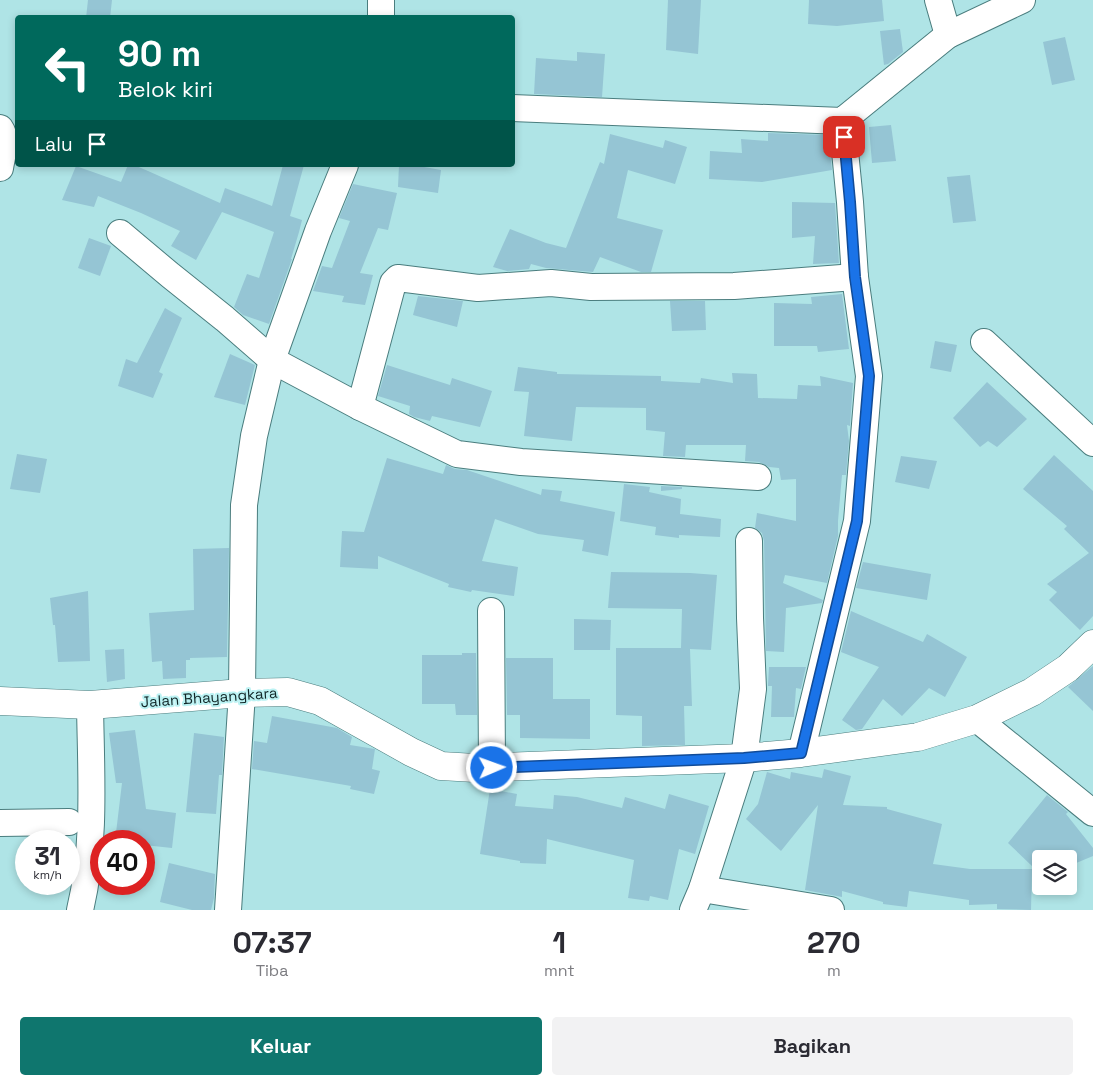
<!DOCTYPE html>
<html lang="id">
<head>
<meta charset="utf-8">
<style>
  body { margin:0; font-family:"Space Grotesk",sans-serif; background:#f2f2f3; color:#2b2b33; height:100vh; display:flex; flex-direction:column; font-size:19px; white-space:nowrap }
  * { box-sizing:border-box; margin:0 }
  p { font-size:16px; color:#7c7c81 }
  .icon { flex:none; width:28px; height:28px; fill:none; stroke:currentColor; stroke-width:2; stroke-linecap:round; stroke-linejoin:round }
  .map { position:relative; height:910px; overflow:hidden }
  .side { display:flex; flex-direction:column; background:#fff; flex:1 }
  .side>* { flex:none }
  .banner { position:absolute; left:15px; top:15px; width:500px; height:152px; border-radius:5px; box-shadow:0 2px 8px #0003; background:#00695c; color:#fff; overflow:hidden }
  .controls { position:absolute; left:1032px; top:850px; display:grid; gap:10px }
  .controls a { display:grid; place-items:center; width:45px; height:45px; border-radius:5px; background:#fff; box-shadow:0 2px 8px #0003; font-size:25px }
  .speed { position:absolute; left:15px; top:830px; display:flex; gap:10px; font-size:25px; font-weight:700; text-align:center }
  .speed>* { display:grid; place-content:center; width:65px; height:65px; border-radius:50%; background:#fff; box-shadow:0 2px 8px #0003; line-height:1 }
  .speed small { font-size:12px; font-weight:400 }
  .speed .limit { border:8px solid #d22; background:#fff; color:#111 }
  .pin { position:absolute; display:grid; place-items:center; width:42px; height:42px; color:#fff; margin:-21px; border-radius:10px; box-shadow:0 2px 8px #0006 }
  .me { position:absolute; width:55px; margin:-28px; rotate:88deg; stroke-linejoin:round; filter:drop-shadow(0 0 4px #0008) }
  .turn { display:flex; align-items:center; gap:18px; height:105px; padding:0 20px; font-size:22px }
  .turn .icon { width:65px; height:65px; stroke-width:2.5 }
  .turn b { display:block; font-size:35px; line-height:42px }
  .then { display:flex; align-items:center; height:48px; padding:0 20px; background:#0003; gap:10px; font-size:19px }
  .eta { display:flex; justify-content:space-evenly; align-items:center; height:85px; text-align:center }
  .eta b { font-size:30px; font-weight:600; line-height:35px }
  .primary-button { display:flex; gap:10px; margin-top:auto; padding:10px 20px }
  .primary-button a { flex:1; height:58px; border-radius:5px; background:#0f766e; color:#fff; font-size:20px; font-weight:600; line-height:58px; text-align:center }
  .primary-button a+a { background:#f2f2f3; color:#2b2b33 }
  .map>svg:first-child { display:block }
</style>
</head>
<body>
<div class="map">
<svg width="1093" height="910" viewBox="0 0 1093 910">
  <rect width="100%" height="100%" fill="#afe4e6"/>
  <g fill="#95c5d4">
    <path d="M 88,0 L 112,0 L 110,18 L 86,18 Z"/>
    <path d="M 668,0 L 701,0 L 698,54 L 666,50 Z"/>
    <path d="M 809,0 L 882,0 L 884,21 L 837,26 L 808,24 Z"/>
    <path d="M 900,29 L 903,52 L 888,64 L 884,65 L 880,31 Z"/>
    <path d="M 1065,37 L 1075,80 L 1052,85 L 1043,42 Z"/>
    <path d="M 577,52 L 605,54 L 602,97 L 534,94 L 536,58 L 577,61 Z"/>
    <path d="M 891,125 L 896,161 L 872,163 L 869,127 Z"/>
    <path d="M 768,133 L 828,135 L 832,170 L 762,182 L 709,179 L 710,151 L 742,153 L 741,139 L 768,141 Z"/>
    <path d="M 610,134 L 663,148 L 665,140 L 687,147 L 675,184 L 628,170 L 617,218 L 663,230 L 651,272 L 641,272 L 600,257 L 593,272 L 546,268 L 531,264 L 529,269 L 507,271 L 493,267 L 510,229 L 546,243 L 566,248 L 600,162 L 604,164 Z"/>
    <path d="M 128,165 L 134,165 L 148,171 L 220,203 L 225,188 L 272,206 L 283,165 L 304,165 L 290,216 L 302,220 L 299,232 L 291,259 L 292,259 L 269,324 L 243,315 L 234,307 L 247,274 L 259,278 L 274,232 L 222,212 L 196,260 L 171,246 L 180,231 L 141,213 L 98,196 L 94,207 L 62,200 L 76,166 L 121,182 Z"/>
    <path d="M 399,165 L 413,165 L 441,170 L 438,193 L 398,187 Z"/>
    <path d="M 970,175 L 976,221 L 953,223 L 947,177 Z"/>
    <path d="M 353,184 L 397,193 L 388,230 L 378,228 L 360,273 L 373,275 L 365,305 L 342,302 L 344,296 L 313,291 L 322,266 L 332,268 L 350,221 L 339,218 Z"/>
    <path d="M 792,202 L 835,203 L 839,263 L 813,264 L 815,236 L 792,238 Z"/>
    <path d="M 89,238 L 111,246 L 100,276 L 78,268 Z"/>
    <path d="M 842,294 L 849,349 L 818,352 L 817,346 L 774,346 L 774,303 L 812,304 L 811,297 Z"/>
    <path d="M 418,296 L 463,301 L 457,327 L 413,315 Z"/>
    <path d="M 670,301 L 705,301 L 706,330 L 672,331 Z"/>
    <path d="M 165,308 L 182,318 L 159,372 L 163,374 L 153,398 L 118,386 L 126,359 L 137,363 Z"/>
    <path d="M 935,341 L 957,345 L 951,372 L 930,368 Z"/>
    <path d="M 230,354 L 255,365 L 245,405 L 214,397 Z"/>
    <path d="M 387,365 L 450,385 L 452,378 L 492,391 L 480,427 L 432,416 L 430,421 L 414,417 L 409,414 L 410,406 L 378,396 Z"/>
    <path d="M 518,367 L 557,372 L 557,374 L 661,376 L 661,381 L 700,383 L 701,378 L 733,383 L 732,373 L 757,374 L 758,398 L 797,399 L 798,385 L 821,386 L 820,376 L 853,383 L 850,426 L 847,425 L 849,441 L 846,475 L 842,475 L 838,521 L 838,536 L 827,583 L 785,575 L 783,583 L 823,600 L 822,603 L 786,608 L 784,652 L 766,651 L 764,541 L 762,533 L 755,528 L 757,513 L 796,521 L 796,479 L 781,480 L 779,468 L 769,467 L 759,462 L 745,461 L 746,445 L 686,445 L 685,457 L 663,456 L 665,432 L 646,430 L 646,408 L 576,407 L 572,441 L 524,436 L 529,392 L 514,391 Z"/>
    <path d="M 987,382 L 1027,419 L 997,447 L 988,441 L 980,447 L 953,418 Z"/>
    <path d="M 17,454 L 47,459 L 40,493 L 10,489 Z"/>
    <path d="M 1054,455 L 1093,491 L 1093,616 L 1080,630 L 1049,600 L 1057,592 L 1047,584 L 1089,553 L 1064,529 L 1067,526 L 1023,489 Z"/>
    <path d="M 901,456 L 937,461 L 929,489 L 895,482 Z"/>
    <path d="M 387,458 L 443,474 L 446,465 L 455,469 L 467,470 L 541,495 L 542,489 L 562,491 L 560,501 L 615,512 L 608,556 L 582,551 L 584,540 L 538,534 L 495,519 L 482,561 L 518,567 L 514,596 L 472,590 L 471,592 L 448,587 L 449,584 L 378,556 L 378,569 L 340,567 L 342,531 L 364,532 Z"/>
    <path d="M 624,484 L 650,487 L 649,492 L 681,499 L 680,514 L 721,519 L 720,537 L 679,535 L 679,538 L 655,535 L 656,527 L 620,521 Z"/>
    <path d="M 661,486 L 682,487 L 682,489 L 661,491 Z"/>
    <path d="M 229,548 L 227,657 L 190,658 L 190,660 L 186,660 L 186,678 L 163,679 L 162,661 L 152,662 L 149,613 L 194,610 L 193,549 Z"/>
    <path d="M 863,562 L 931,574 L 927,600 L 856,588 Z"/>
    <path d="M 611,572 L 690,573 L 717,575 L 711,650 L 690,649 L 692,706 L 684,706 L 685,745 L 642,746 L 642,716 L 616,715 L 616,648 L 681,648 L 682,609 L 608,608 Z"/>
    <path d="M 88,591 L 90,661 L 58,662 L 55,625 L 53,625 L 50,598 Z"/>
    <path d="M 851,611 L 923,642 L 927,634 L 967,657 L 945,697 L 929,688 L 902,716 L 883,699 L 862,729 L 856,730 L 842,720 L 879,667 L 841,652 Z"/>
    <path d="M 574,619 L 611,620 L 610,650 L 574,650 Z"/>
    <path d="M 124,649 L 125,679 L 107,682 L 105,650 Z"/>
    <path d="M 462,653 L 476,653 L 477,715 L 456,715 L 455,704 L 422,704 L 422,655 L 462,655 Z"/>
    <path d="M 506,658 L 553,658 L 553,699 L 590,699 L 590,739 L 520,738 L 520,715 L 507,715 Z"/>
    <path d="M 1093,666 L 1093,711 L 1068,687 Z"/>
    <path d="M 769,667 L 806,667 L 801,689 L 796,688 L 794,717 L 771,717 L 772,686 L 768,686 L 768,684 Z"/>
    <path d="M 272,716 L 337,728 L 352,737 L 350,745 L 375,749 L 372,769 L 380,771 L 374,794 L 350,789 L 351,786 L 252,769 L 254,741 L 267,743 Z"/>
    <path d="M 135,730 L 146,809 L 176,813 L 172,848 L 144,845 L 144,841 L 115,841 L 122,783 L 116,783 L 109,733 Z"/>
    <path d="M 194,733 L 224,737 L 222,775 L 219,775 L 216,814 L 186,812 Z"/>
    <path d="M 824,769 L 851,776 L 843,805 L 887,807 L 887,809 L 942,824 L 933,864 L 970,869 L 1032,869 L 1031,910 L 997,909 L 997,904 L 969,905 L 969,900 L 909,891 L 907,907 L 883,904 L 883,902 L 842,891 L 842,897 L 805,890 L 818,805 L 781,851 L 746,819 L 758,804 L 767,772 L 790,779 L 791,772 L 822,778 Z"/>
    <path d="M 490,789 L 517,794 L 515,806 L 553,809 L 554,795 L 577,797 L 622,808 L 625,797 L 665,809 L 669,794 L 709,806 L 695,854 L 679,849 L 668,900 L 650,896 L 649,901 L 628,898 L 634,860 L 547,839 L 546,864 L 520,863 L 520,861 L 480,854 Z"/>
    <path d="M 1047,795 L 1068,812 L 1066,814 L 1093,848 L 1093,856 L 1069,866 L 1069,859 L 1041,859 L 1041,863 L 1032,855 L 1032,866 L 1008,843 Z"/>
    <path d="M 169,863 L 215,874 L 214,898 L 211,910 L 192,910 L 160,902 Z"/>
  </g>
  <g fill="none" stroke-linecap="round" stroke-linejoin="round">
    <defs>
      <g id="minor">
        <path d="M 938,0 L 948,35"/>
        <path d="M 381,18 L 381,0"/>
        <path d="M 512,108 L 842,121 L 948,35 L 1022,0"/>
        <path d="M 0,128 C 8,139 2,155 0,168"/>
        <path d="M 120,233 L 170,275 L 225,319 L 272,360 L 360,407 L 457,454 L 521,462 L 758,477"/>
        <path d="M 984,342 L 1093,443"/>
        <path d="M 360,407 L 393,283 L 398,278 L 478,288 L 551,283 L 591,287 L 734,286 L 855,277"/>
        <path d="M 491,611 L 492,767"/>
        <path d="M 977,719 L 1093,813"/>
        <path d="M 801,753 L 857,521 L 869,376 L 855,277 L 850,202 L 842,121"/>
        <path d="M 0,823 L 69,822"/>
        <path d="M 702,889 L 831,910"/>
        <path d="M 80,910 C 96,843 91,774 90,705"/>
        <path d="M 228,910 L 242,693 L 244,505 L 254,436 L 272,360 L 318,231 L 345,165"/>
        <path d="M 693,910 L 702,889 L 744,758 L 753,689 L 750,618 L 749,541"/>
      </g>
      <path id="tertiary" d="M 0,701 L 90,705 L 242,693 L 288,692 L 320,701 L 411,752 L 441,766 L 475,768 L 744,758 L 801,753 L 918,737 L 977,719 L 1032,692 L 1068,668 L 1093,644"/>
    </defs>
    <use href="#minor" stroke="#4a7d7e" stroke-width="28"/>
    <use href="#tertiary" stroke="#4a7d7e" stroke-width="29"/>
    <use href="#minor" stroke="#fff" stroke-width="26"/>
    <use href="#tertiary" stroke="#fff" stroke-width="28"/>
  </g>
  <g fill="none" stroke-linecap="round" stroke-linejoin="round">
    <defs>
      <path id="route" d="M 492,768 L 744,758 L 801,753 L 857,521 L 869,376 L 855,277 L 850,202 L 844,137"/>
    </defs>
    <use href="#route" stroke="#114b97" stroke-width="12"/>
    <use href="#route" stroke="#1a73e8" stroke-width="9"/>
  </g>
  <g text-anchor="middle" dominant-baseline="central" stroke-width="4" stroke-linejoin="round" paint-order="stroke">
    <g font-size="15" fill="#112627" stroke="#bcf2f3">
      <text transform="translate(209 697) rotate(-4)">Jalan Bhayangkara</text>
    </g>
  </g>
</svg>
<div class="controls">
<a><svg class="icon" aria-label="layers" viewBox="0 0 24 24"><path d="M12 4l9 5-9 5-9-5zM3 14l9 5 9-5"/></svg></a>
</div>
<div class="speed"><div>31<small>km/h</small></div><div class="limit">40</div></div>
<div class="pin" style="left:844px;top:137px;background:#d93025"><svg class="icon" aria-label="arrive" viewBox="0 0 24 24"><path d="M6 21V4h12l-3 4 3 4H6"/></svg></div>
<svg class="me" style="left:492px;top:768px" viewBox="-20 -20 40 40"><circle r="17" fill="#1a73e8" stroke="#fff" stroke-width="3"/><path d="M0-11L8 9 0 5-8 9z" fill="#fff"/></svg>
<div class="banner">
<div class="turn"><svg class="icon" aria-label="left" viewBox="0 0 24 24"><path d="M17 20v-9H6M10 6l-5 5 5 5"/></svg><div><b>90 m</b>Belok kiri</div></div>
<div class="then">Lalu<svg class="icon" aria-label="arrive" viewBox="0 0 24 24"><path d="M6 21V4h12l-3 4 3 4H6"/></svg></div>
</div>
</div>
<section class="side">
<div class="eta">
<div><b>07:37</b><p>Tiba</p></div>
<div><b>1</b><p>mnt</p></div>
<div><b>270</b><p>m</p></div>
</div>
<div class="primary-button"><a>Keluar</a><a>Bagikan</a></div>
</section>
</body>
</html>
